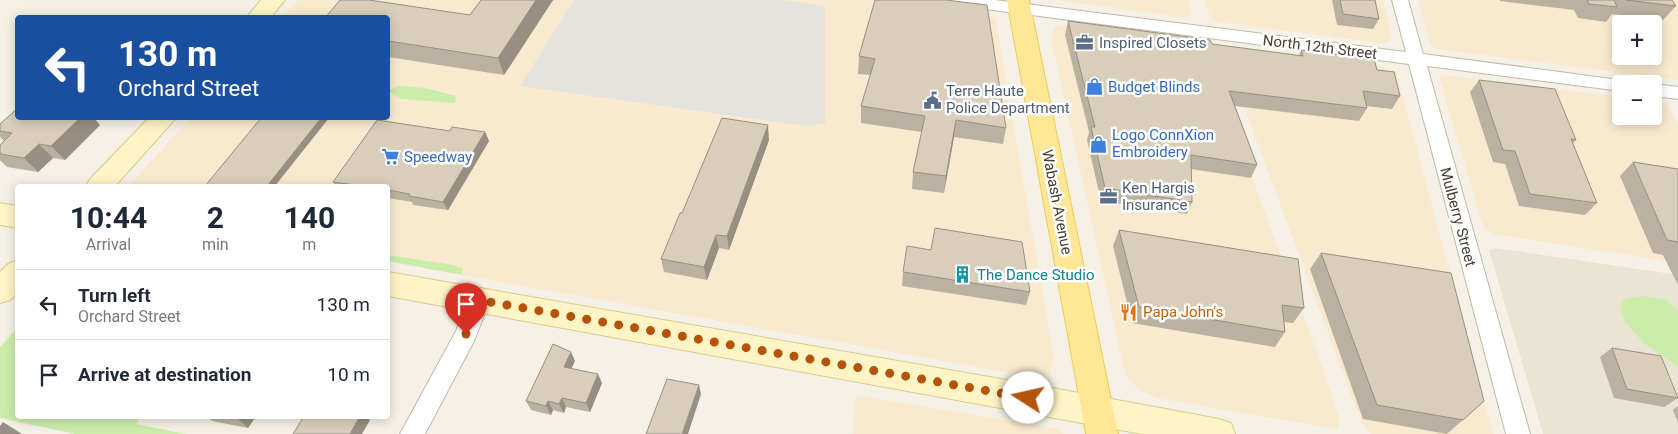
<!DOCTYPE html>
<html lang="en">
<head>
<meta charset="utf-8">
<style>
  body { margin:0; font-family:Roboto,sans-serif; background:#f2f2f3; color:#1f2937; height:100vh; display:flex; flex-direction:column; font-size:19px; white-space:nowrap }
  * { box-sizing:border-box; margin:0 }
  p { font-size:16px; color:#747a83 }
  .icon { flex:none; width:28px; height:28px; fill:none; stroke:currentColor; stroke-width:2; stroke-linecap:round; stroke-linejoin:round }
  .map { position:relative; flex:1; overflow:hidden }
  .panel { position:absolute; left:15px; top:184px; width:375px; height:235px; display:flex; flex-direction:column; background:#fff; border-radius:5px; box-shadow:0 2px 12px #0003 }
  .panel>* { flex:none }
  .top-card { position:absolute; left:15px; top:15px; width:375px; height:105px; border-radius:5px; box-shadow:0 2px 12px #0003; background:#1a4fa0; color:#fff; overflow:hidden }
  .tools { position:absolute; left:1612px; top:15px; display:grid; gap:10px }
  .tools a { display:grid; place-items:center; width:50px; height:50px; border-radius:5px; background:#fff; box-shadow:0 2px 12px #0003; font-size:25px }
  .pin { position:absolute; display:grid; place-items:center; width:42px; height:42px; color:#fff; margin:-51px -21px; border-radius:50% 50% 50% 0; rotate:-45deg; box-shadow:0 0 5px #0007 }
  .pin .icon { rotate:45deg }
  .me { position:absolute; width:55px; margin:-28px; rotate:280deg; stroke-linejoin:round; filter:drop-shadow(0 0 4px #0008) }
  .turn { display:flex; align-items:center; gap:18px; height:105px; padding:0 20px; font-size:22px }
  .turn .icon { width:65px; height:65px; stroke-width:2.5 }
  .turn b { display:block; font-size:35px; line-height:42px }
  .eta { display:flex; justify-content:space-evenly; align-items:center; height:85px; text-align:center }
  .eta b { font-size:30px; font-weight:700; line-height:35px }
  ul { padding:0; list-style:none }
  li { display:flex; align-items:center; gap:15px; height:70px; padding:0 20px; border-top:1px solid #e0e1e3 }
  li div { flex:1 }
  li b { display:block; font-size:19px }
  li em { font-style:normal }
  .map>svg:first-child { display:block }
</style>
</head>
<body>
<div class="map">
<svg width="1678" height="434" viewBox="0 0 1678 434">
  <rect width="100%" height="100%" fill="#f5f1e6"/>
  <path fill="#e9e4d3" d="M 1495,248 L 1678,275 L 1678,434 L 1543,434 L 1489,250 Z"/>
  <g fill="#f9eacf" fill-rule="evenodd">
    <path d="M 298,0 L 869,0 L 980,15 L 995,18 L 1054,358 L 1049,376 L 1028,376 L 388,262 L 388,186 L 128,186 L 191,118 L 388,118 L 388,18 L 282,17 Z"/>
    <path d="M 1056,0 L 1188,0 L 1192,16 L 1186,18 Z"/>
    <path d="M 1204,0 L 1383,0 L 1392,36 L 1389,41 L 1381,43 L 1217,22 L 1211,19 Z"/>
    <path d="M 1418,0 L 1678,0 L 1678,80 L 1435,49 L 1430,44 ZM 1621,24 L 1654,24 L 1654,56 L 1621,56 Z"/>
    <path d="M 1064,25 L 1198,42 L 1202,44 L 1317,352 L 1338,415 L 1339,424 L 1336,429 L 1157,398 L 1141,391 L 1132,383 L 1125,374 L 1051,38 L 1054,27 Z"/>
    <path d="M 1223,46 L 1376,66 L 1396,71 L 1493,434 L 1372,434 L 1367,431 L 1360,419 L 1224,53 Z"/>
    <path d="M 1442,75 L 1621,97 L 1621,116 L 1654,116 L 1654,101 L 1667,103 L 1678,126 L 1678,263 L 1494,234 L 1487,230 L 1483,227 L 1440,80 Z"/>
    <path d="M 856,395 L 1060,429 L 1063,434 L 853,434 Z"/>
  </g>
  <g fill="#cbedaa">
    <path d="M 398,86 L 425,88 L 456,96 L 455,103 L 402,99 L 388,91 Z"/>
    <path d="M 388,255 L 454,265 L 463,269 L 462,274 L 456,274 L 388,261 Z"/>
    <path d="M 1644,296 L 1666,300 L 1678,311 L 1678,367 L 1644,343 L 1625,322 L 1620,307 L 1625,299 Z"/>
    <path d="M 17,328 L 18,416 L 141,416 L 136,424 L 186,434 L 75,434 L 0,418 L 0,347 Z"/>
  </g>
  <path fill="#e5e3de" d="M 574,0 L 783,0 L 825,6 L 825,124 L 806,126 L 520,86 Z"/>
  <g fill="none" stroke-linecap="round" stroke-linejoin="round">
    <defs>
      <g id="street">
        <path d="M 946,0 L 995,0 L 1406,52 L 1392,0 L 1408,0 L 1423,54 L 1627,81 L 1629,84 L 1621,84 L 1621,91 L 1427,66 L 1530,434 L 1506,434 L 1409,64 L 954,5 L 948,4 Z"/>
        <path d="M 1654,84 L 1678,87 L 1678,99 L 1654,96 Z"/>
        <path d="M 479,291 L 487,294 L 490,300 L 474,341 L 425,434 L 400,434 L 456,331 L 471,294 Z"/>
      </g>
      <g id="secondary">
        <path d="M 261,0 L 285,0 L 270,18 L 246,18 Z"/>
        <path d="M 149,118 L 176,118 L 115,186 L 86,186 L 90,179 Z"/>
        <path d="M 0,203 L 18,206 L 18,228 L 0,225 Z"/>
        <path d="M 18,260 L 18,292 L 10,300 L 0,303 L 0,272 L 8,264 Z"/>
        <path d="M 388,272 L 1047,387 L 1219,419 L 1231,423 L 1235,434 L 1142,434 L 388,296 Z"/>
      </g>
      <path id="primary" d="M 1007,0 L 1029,0 L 1118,434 L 1086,434 Z"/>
    </defs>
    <use href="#street" stroke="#c1baa7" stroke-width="2"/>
    <use href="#secondary" stroke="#d9ca91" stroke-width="2"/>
    <use href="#primary" stroke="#f0cb58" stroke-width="2"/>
    <use href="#street" fill="#fff" fill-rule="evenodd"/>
    <use href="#secondary" fill="#fff4c6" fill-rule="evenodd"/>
    <use href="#primary" fill="#ffe795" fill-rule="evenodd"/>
  </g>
  <g fill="#bab1a0">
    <path d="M 481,0 L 553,0 L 504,75 L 388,57 L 388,18 L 470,15 Z"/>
    <path d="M 875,0 L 1006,128 L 1003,144 L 954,137 L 944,193 L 912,189 L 913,172 L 922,132 L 861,123 L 861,106 L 871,75 L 858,74 L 859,56 Z"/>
    <path d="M 1332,0 L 1375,0 L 1379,19 L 1373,29 L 1337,25 Z"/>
    <path d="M 1500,0 L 1672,0 L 1676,6 L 1663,20 L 1612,14 L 1606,22 L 1578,18 L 1574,10 L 1500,1 Z"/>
    <path d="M 1068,21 L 1212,44 L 1299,56 L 1301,50 L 1377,70 L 1400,96 L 1392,109 L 1366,106 L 1367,108 L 1359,121 L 1235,106 L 1257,165 L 1251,178 L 1191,169 L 1192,202 L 1187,214 L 1101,201 L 1087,140 L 1089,132 L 1065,35 Z"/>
    <path d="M 1479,80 L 1576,140 L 1573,143 L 1597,203 L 1585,215 L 1519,206 L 1505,164 L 1493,162 L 1470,92 Z"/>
    <path d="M 0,124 L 100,125 L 65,160 L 53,158 L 38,172 L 7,167 L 0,160 L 0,145 L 4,141 L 0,137 Z"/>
    <path d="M 450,131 L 485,132 L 489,141 L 448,210 L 413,205 L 412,202 L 388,198 L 388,186 L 336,186 L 333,182 Z"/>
    <path d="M 769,140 L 729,250 L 719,248 L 707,280 L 664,272 L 661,259 L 682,213 Z"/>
    <path d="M 1633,162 L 1678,169 L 1678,285 L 1663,255 L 1653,253 L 1620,176 Z"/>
    <path d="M 1119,230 L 1304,308 L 1293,323 L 1284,322 L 1285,332 L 1275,347 L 1132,323 L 1113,246 Z"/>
    <path d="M 1321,253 L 1484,401 L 1447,434 L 1363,419 L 1310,269 Z"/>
    <path d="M 903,272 L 1030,292 L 1026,305 L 902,286 Z"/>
    <path d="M 1612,348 L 1678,398 L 1664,407 L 1614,398 L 1600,357 Z"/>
    <path d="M 575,361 L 571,369 L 602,383 L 590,412 L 566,407 L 564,413 L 553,410 L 551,415 L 531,410 L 526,401 Z"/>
    <path d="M 1678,406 L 1678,423 L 1673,410 Z"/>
    <path d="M 207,416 L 256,416 L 248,428 L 212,421 Z"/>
  </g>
  <g fill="#979082">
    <path d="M 536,0 L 553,0 L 504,75 L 498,58 Z"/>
    <path d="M 80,118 L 94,118 L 100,125 L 65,160 L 51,146 Z"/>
    <path d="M 321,118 L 329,118 L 275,186 L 267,186 Z"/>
    <path d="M 956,120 L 954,137 L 944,193 L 946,176 Z"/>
    <path d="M 768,125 L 769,140 L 729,250 L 727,236 Z"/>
    <path d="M 485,132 L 489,141 L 448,210 L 443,202 Z"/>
    <path d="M 39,144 L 53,158 L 38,172 L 24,158 Z"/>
    <path d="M 716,235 L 719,248 L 707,280 L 704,267 Z"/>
    <path d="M 571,352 L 575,361 L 568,376 L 564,367 Z"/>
    <path d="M 598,374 L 602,383 L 590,412 L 586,403 Z"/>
    <path d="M 699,385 L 701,394 L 688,434 L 682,434 Z"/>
    <path d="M 562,398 L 566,407 L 564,413 L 559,404 Z"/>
    <path d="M 548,401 L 553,410 L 551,415 L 546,406 Z"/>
    <path d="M 235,416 L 256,416 L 248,428 Z"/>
    <path d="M 360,416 L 367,416 L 370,420 L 362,434 L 350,434 Z"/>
    <path d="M 3,422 L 22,434 L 0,434 L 0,426 Z"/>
  </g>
  <g fill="#d8ceba" stroke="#979082">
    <path d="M 340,0 L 369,0 L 470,15 L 481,0 L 536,0 L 498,58 L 388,41 L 388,18 L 325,18 Z"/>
    <path d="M 875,0 L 946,0 L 987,5 L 1006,128 L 956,120 L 946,176 L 913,172 L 925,116 L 861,106 L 875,59 L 859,56 Z"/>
    <path d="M 1340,0 L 1375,0 L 1379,19 L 1343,14 Z"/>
    <path d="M 1587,0 L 1614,0 L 1617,7 L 1589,4 Z"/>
    <path d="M 1626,0 L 1672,0 L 1676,6 Z"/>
    <path d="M 1068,21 L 1210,40 L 1212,44 L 1303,56 L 1301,50 L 1374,59 L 1377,70 L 1394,72 L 1400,96 L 1363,91 L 1367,108 L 1229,91 L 1257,165 L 1191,155 L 1192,202 L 1105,188 L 1091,127 L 1095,127 Z"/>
    <path d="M 1479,80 L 1555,89 L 1576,140 L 1571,139 L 1597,203 L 1530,194 L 1515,151 L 1503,150 Z"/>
    <path d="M 18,108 L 18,118 L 80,118 L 51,146 L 39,144 L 24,158 L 0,154 L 0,145 L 12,133 L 0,131 L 0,124 Z"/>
    <path d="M 261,118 L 321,118 L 267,186 L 205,186 Z"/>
    <path d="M 722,118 L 768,125 L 727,236 L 716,235 L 704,267 L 661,259 L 680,213 L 682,213 Z"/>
    <path d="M 377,120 L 450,131 L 452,127 L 485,132 L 443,202 L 409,196 L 410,194 L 388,190 L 388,186 L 362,186 L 333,182 Z"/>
    <path d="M 1633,162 L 1678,169 L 1678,242 L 1667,240 Z"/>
    <path d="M 935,228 L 1022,242 L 1030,292 L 903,272 L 907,246 L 931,250 Z"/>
    <path d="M 1119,230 L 1298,259 L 1304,308 L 1282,305 L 1285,332 L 1139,307 Z"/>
    <path d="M 1321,253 L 1451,273 L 1484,401 L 1463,420 L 1377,405 Z"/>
    <path d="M 553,344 L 571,352 L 564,367 L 598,374 L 586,403 L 562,398 L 559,404 L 548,401 L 546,406 L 526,401 Z"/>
    <path d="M 1612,348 L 1661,356 L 1678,398 L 1627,389 Z"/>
    <path d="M 667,379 L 699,385 L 682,434 L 646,434 Z"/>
    <path d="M 304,416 L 360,416 L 350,434 L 293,434 Z"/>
  </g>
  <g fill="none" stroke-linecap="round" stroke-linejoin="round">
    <path stroke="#b45309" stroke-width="9" stroke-dasharray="0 16.2" d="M 466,334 L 479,300 L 1028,398"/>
  </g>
  <defs>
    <symbol id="office-bare" viewBox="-9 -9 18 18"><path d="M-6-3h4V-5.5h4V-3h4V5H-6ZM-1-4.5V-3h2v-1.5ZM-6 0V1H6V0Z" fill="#5c6f8a" stroke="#fff" stroke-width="2.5" paint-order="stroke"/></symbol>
    <symbol id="shop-bare" viewBox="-9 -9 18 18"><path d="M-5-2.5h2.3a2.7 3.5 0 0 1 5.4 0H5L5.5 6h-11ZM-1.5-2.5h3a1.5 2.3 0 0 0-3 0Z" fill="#3f7fe0" stroke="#fff" stroke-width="2.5" paint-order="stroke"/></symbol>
    <symbol id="civic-bare" viewBox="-9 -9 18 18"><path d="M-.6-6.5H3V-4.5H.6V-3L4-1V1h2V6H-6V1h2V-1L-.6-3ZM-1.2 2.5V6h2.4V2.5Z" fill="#5c6f8a" stroke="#fff" stroke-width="2.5" paint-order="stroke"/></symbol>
    <symbol id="supermarket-bare" viewBox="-9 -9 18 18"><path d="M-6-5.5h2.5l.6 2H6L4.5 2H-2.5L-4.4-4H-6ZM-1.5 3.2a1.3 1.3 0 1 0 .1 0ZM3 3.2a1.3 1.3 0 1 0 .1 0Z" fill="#3f7fe0" stroke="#fff" stroke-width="2.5" paint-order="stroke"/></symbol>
    <symbol id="building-bare" viewBox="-9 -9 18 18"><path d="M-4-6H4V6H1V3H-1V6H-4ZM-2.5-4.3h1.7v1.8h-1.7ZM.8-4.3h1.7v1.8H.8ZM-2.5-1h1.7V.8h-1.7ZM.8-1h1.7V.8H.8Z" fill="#0f9aa8" stroke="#fff" stroke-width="2.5" paint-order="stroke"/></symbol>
    <symbol id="restaurant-bare" viewBox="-9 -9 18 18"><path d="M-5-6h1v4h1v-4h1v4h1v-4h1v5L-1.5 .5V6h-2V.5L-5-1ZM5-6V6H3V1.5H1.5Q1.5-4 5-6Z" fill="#e8710a" stroke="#fff" stroke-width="2.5" paint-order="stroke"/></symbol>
  </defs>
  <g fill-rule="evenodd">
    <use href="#office-bare" x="1072" y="30" width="25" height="25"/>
    <use href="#shop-bare" x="1082" y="74" width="25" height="25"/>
    <use href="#civic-bare" x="920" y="88" width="25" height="25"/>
    <use href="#shop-bare" x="1086" y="132" width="25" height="25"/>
    <use href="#supermarket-bare" x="378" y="144" width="25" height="25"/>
    <use href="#office-bare" x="1096" y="184" width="25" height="25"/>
    <use href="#building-bare" x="950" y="262" width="25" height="25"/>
    <use href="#restaurant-bare" x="1116" y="300" width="25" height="25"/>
  </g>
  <g text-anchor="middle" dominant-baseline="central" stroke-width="5" stroke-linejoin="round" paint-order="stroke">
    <g font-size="15" fill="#4e5e75" stroke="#fff" text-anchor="start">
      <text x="1099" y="43">Inspired Closets</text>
      <text x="946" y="91">Terre Haute<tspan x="946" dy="17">Police Department</tspan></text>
      <text x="1122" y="188">Ken Hargis<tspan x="1122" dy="17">Insurance</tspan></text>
    </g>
    <g font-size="15" fill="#484234" stroke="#fff">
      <text transform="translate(1320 47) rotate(7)">North 12th Street</text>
      <text transform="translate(1057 202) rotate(79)">Wabash Avenue</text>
      <text transform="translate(1458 217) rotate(75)">Mulberry Street</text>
    </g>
    <g font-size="15" fill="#366cbe" stroke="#fff" text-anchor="start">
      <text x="1108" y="87">Budget Blinds</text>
      <text x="1112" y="135">Logo ConnXion<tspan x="1112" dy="17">Embroidery</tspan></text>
      <text x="404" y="157">Speedway</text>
    </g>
    <g font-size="15" fill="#0d838f" stroke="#fff" text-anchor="start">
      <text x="977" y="275">The Dance Studio</text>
    </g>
    <g font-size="15" fill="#c56008" stroke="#fff" text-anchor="start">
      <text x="1143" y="312">Papa John's</text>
    </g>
  </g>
</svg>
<div class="tools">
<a>+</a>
<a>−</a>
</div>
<div class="pin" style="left:466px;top:334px;background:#d93025"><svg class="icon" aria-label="arrive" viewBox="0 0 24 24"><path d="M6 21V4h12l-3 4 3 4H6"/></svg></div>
<svg class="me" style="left:1028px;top:398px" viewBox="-20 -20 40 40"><circle r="19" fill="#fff"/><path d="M0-13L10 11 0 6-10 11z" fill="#b45309"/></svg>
<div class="top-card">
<div class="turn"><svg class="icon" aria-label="left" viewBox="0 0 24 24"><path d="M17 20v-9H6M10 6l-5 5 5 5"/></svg><div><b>130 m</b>Orchard Street</div></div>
</div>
<section class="panel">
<div class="eta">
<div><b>10:44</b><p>Arrival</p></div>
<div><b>2</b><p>min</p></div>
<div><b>140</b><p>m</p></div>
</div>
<ul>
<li><svg class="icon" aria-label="left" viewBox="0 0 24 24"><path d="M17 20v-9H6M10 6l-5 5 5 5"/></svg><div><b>Turn left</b><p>Orchard Street</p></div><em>130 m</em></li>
<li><svg class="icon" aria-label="arrive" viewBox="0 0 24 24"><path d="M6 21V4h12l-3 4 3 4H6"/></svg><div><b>Arrive at destination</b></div><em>10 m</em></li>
</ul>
</section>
</div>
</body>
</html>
